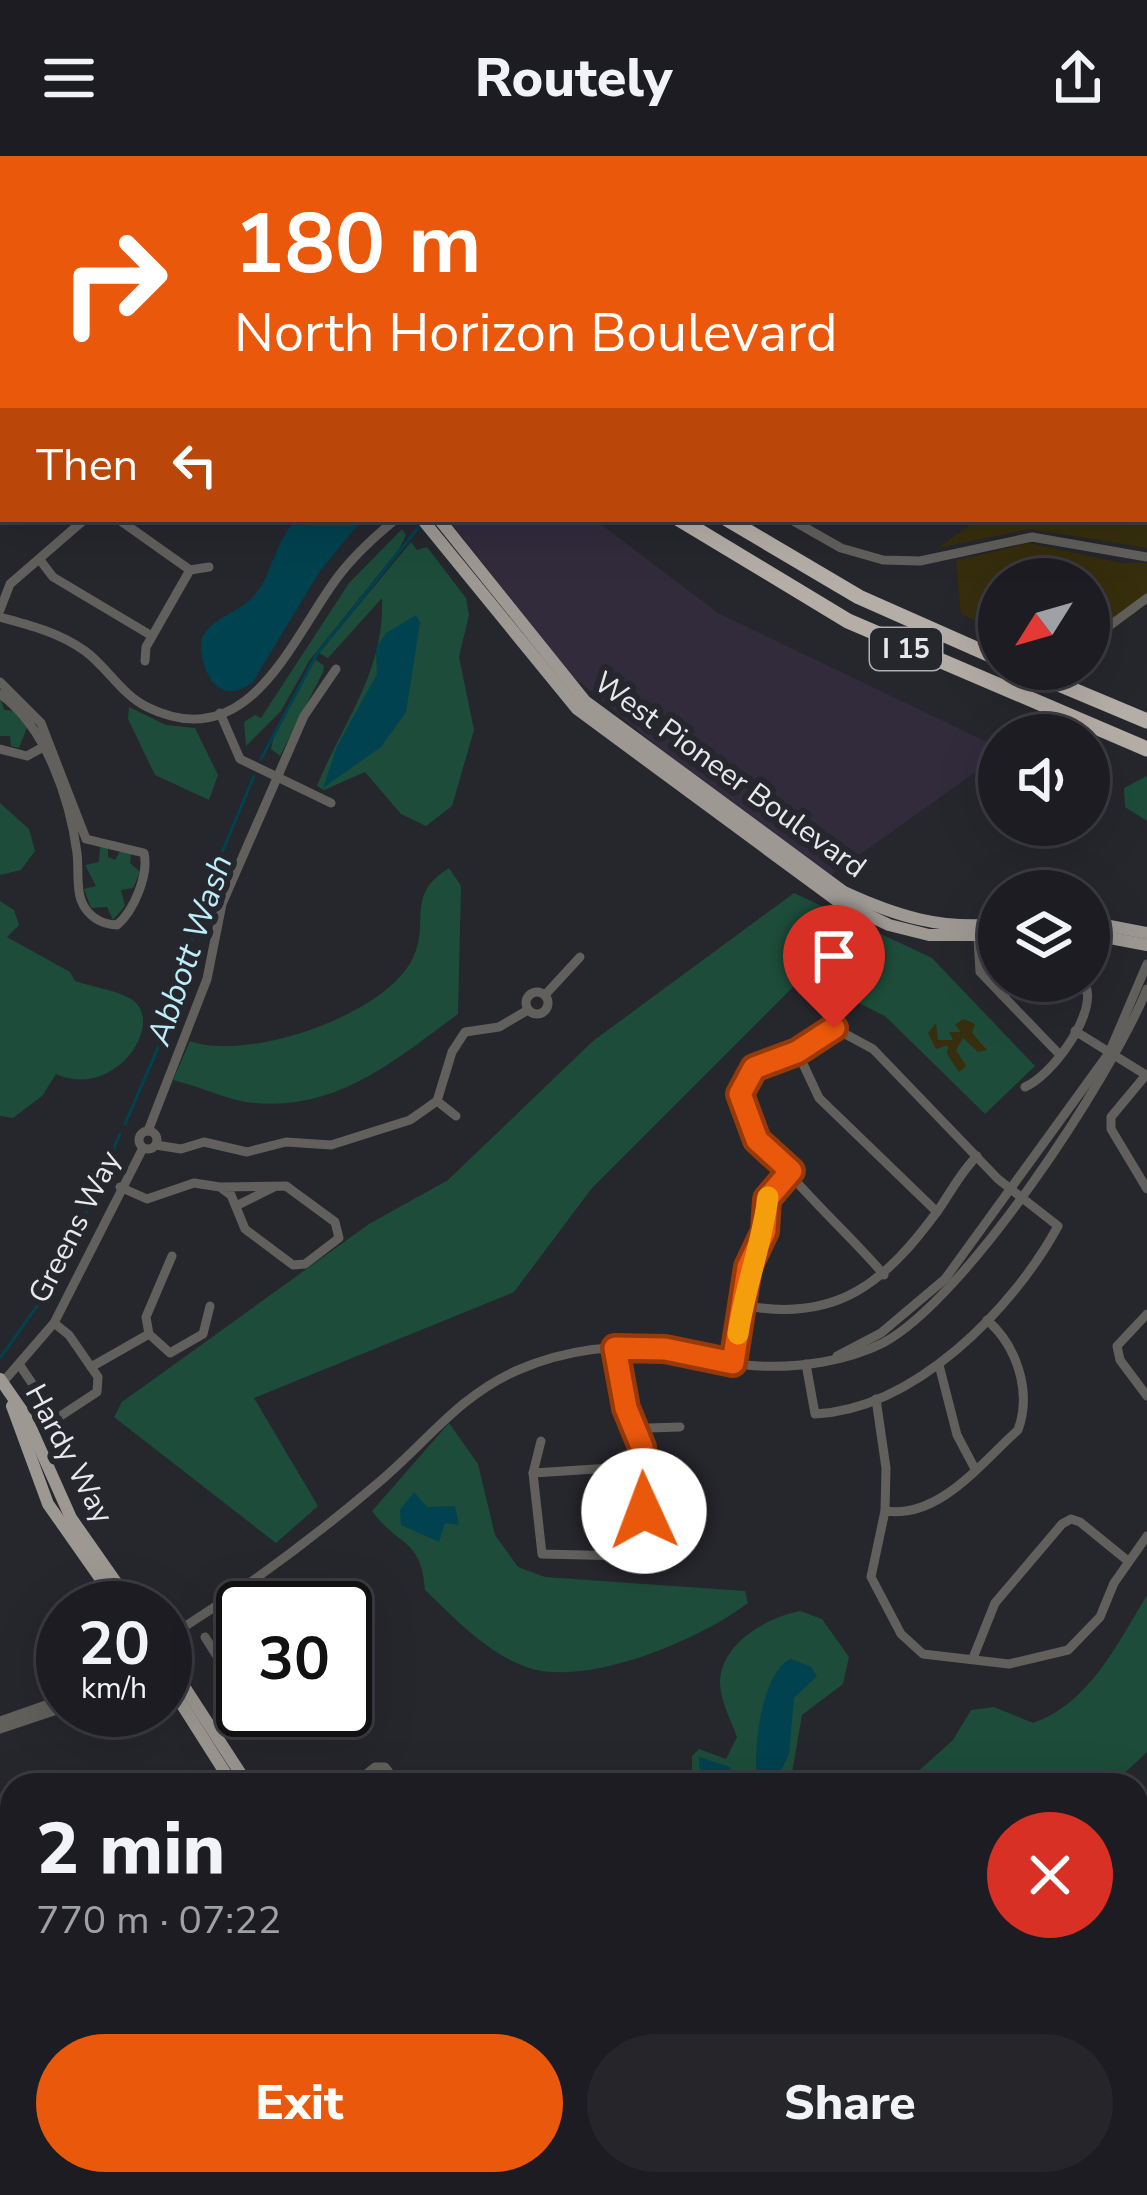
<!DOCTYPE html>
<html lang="en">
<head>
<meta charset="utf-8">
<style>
  body { margin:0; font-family:"Nunito Sans",sans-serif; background:#25252a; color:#f1f3f6; height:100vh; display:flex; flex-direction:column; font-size:45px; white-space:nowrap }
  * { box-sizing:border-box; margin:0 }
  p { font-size:39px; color:#a0a1a5 }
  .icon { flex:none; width:66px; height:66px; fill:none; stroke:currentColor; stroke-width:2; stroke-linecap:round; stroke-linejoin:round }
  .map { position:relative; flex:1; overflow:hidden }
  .sheet { position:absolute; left:0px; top:1617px; width:1149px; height:423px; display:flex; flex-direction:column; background:#1c1c22; border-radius:36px 36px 0 0; box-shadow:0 12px 48px #0002,0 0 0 3px #3a3a40 }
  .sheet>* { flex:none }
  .guide { position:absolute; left:0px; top:0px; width:1149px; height:366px; box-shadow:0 12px 48px #0002,0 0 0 3px #3a3a40; background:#ea580c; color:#fff; overflow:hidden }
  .needle { width:78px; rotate:233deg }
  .tools { position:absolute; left:978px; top:402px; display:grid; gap:24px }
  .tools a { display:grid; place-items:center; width:132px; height:132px; border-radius:50%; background:#1c1c22; box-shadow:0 12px 48px #0002,0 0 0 3px #3a3a40; font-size:60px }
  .speed { position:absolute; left:36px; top:1425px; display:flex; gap:24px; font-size:60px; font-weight:700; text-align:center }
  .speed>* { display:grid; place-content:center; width:156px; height:156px; border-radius:50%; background:#1c1c22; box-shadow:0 12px 48px #0002,0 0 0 3px #3a3a40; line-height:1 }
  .speed small { font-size:30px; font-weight:400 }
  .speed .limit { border:6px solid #111; border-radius:18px; background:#fff; color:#111 }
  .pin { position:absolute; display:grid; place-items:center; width:102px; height:102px; color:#fff; margin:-123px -51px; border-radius:50% 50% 50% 0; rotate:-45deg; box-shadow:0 0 12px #0007 }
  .pin .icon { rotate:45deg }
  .me { position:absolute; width:132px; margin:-66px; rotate:358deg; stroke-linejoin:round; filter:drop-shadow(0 0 9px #0008) }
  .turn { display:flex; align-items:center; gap:42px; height:252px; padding:0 36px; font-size:54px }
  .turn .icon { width:156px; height:156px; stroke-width:2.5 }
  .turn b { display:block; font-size:84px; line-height:102px }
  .then { display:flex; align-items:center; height:114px; padding:0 36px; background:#0003; gap:24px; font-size:45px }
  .round { display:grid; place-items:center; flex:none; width:126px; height:126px; border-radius:63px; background:#25252a }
  .head { display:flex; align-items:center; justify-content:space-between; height:204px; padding:0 36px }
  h1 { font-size:72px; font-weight:800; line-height:90px }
  .action { display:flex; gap:24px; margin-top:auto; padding:24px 36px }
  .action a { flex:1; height:138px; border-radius:72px; background:#ea580c; color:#fff; font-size:48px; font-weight:800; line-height:138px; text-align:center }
  .action a+a { background:#25252a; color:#f1f3f6 }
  header { display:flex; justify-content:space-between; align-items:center; height:156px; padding:0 36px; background:#1c1c22; font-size:54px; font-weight:800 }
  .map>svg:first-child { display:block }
</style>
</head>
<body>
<header><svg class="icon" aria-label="menu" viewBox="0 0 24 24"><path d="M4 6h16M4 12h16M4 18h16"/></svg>Routely<svg class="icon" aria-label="share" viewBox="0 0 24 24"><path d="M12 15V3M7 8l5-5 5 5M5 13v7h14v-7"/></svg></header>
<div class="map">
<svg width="1147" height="2039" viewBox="0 0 1147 2039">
  <rect width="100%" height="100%" fill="#26262d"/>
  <path fill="#312b3c" d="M 448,363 L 594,363 L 718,457 L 985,585 L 997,601 L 831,719 L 665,597 L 571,519 Z"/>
  <g fill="#1d4c3a">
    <path d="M 405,0 L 618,0 L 614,3 Z"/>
    <path d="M 402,373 L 406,379 L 399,393 L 309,505 L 281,555 L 246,590 L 244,566 L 255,559 L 261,562 L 349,427 Z"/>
    <path d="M 411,386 L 417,394 L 427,391 L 466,442 L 469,459 L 459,501 L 474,574 L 452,650 L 426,670 L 401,658 L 365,616 L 324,634 L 317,630 C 344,564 385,515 382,442 L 328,502 L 319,497 Z"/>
    <path d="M 315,503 L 324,510 L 323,516 L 280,600 L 271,593 L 274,580 Z"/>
    <path d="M 0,540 L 4,554 L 17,555 L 28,569 L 19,592 L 11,590 L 10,580 L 0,580 Z"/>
    <path d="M 129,551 L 166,569 L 195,572 L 218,619 L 209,644 L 155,619 L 128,563 Z"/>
    <path d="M 1147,620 L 1147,665 L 1125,651 L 1124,632 Z"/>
    <path d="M 0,647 L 29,673 L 35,695 L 21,714 L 0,719 Z"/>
    <path d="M 100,690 L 108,690 L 108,701 L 115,704 L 122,692 L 132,693 L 130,707 L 140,716 L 133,732 L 121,734 L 125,750 L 113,764 L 107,751 L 91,752 L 84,733 L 96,730 L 85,709 L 99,706 Z"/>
    <path d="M 449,712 L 461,730 L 458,858 C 395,904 339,954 255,947 C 229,945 199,930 173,924 L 190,885 C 247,906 385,860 413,802 C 431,765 404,740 449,712 Z"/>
    <path d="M 794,737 L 932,802 L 1035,910 L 985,958 L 885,860 L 804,820 L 592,1032 L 514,1136 L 254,1242 L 318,1350 L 276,1387 L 114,1261 L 122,1246 L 369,1068 L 448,1024 L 593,885 Z"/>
    <path d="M 0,745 L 14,754 L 19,769 L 7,781 L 70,816 L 75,825 C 92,831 117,834 131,843 C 167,865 116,945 56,918 L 42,940 L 13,962 L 0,960 Z"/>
    <path d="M 449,1267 L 478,1308 L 495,1379 L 518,1411 L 545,1421 L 745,1435 L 748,1447 C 701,1483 589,1531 529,1512 C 488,1498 455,1463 425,1434 C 421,1381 399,1392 372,1355 Z"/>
    <path d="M 1147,1439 L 1147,1596 L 1112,1629 L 903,1629 L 953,1584 L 971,1554 L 994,1551 L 1033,1567 C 1089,1548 1118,1487 1147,1439 Z"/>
    <path d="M 800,1455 L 822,1463 L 849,1501 L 843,1528 L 802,1559 L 790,1629 L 692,1629 L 692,1600 L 699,1593 L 726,1603 L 737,1581 C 731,1565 720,1544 720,1526 C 721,1487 768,1461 800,1455 Z"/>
    <path d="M 1137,1928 L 1147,1928 L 1147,1995 L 1137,1997 Z"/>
    <path d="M 907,2028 L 998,2028 L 1028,2039 L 915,2039 Z"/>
  </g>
  <g fill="#362e0d">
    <path d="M 1147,239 L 1147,392 L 1030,373 L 938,392 L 978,363 L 1146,363 Z"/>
    <path d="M 1028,387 L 1122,407 L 1147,407 L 1147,448 L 1089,492 L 1089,423 L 999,423 L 999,474 L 961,458 L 956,405 Z"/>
    <path d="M 963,863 L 975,868 L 972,877 L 987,894 L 978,896 L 963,882 L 956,894 L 966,910 L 959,916 L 947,898 L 948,889 L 936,893 L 928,877 L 936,867 L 938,884 L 953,884 L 949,876 L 961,876 L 955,869 Z"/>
  </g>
  <g fill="#00424f">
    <path d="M 297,363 L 363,363 L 320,415 L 253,526 C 219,553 199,515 201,483 C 214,459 236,459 254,440 C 273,418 274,385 297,363 Z"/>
    <path d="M 416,459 L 420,467 L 406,556 L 381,591 L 323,632 L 337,590 L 377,518 L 376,492 L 386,477 Z"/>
    <path d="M 414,1336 L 427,1351 L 455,1350 L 459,1369 L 445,1367 L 439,1386 L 401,1369 L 400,1354 Z"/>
    <path d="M 791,1503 L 811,1511 L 817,1520 L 794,1542 L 789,1598 L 774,1629 L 759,1629 C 750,1603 762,1513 791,1503 Z"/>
    <path d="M 699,1601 L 730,1611 L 731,1629 L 701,1629 Z"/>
  </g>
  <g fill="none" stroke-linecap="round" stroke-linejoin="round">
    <g stroke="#00424f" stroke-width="3">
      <path d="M 687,3 L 691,0"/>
      <path d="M 261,603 L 317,498 L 418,372"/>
      <path d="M 125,968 L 176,850 L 202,744 L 254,620"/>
      <path d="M 1,1201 L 59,1119 L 120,978"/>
    </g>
    <g stroke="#62605d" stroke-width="9">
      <path d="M 84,0 L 87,3"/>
      <path d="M 391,0 L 394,3"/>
      <path d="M 783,3 L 787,0"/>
      <path d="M 909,3 L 913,0"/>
      <path d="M 0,28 L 3,30"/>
      <path d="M 0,271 L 3,272"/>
      <path d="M 0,295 L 3,288"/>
      <path d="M 118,363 L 190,414"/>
      <path d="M 790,363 L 841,392 L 883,404 L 920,405 L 1032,381 L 1147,401"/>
      <path d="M 40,404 L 53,421 L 152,480"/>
      <path d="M 0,454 L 10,428 L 85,363"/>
      <path d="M 0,461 C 30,469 60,477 85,495 C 108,512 121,538 147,551 C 249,601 290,485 337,422 C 354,399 374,381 396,363"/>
      <path d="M 1089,485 L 1147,442"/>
      <path d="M 145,505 L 146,491 L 190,414 L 209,411"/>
      <path d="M 0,526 L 41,567 L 86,683 L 144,697 C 149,718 134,755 117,769 C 101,768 87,760 81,744 C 76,730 79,712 77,697 C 70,643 46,571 0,538"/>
      <path d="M 220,557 L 240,603 L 331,647"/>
      <path d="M 0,593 L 27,600 L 45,590"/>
      <path d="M 978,782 L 980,816 L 1059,898"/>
      <circle cx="537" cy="847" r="11"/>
      <path d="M 545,839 L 580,801"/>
      <path d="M 1002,839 L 1021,828 L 1087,834 C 1093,863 1051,920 1025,931"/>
      <path d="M 1075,875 L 1146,919 L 1111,961 L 1111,973 L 1147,1033"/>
      <path d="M 797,895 L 819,942 L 937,1056"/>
      <path d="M 437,945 L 456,960"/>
      <circle cx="148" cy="984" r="9"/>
      <path d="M 148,975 L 207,823 L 222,748 L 304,560 L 336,513"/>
      <path d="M 156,989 L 181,993 L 204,986 L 247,996 L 286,986 L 331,989 L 410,964 L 437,945 L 452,896 L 465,876 L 499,871 L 528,854"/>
      <path d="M 120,1031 L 147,1043 L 194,1027 L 220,1031 L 231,1039 L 245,1073 L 293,1109 L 305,1108 L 339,1082 L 335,1066 L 286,1030 L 220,1031"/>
      <path d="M 236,1050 L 274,1031"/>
      <path d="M 742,1149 C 837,1168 886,1126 939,1053 C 952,1034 961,1016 977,1000"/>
      <path d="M 1147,1158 L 1117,1190 L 1120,1204 L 1147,1240"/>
      <path d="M 149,1178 L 170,1197 L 203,1178 L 210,1150"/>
      <path d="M 149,1178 L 146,1161 L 172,1100"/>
      <path d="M 615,1192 L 625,1252 L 642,1291 L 646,1400"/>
      <path d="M 837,1200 L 881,1177 L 945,1123 L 1109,897 L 1147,808"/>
      <path d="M 733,1207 L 749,1111 L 765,1075 L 767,1043 L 791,1015"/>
      <path d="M 806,1208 L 815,1258 C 915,1253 1013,1153 1058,1070 L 998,1023 L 873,893 L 834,872 C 802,891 751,904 740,938 C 751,994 844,1070 884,1119"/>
      <path d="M 939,1209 L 957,1279 L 975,1313"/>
      <path d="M 21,1211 L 56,1263 L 97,1236 L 98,1221 L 69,1179 L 54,1167"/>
      <path d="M 91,1211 L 149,1178"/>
      <path d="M 3,1226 L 54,1167 L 143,992"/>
      <path d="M 876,1243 L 886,1312 L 885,1355 L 871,1421 L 901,1478 L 923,1498 L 1009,1508 L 1068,1494 L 1100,1461 L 1114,1427 L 1147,1380"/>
      <path d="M 638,1280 L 649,1272 L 680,1271"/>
      <path d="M 541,1285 L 533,1317 L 542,1398 L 669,1401"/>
      <path d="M 533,1317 L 643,1310"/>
      <path d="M 885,1355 C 939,1363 980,1308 1018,1274 C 1032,1236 1017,1190 987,1164"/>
      <path d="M 240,1434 L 253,1452"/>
      <path d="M 303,1452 L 324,1439 L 338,1452"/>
      <path d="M 345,1461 L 359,1482 L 345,1500"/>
      <path d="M 205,1481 L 243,1542"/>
      <path d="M 165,1483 C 239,1437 311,1384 378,1327 C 426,1287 458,1240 518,1214 C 564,1194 620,1186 670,1194 C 700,1198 729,1209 759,1210 C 800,1212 847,1205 883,1187 C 966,1143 1110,923 1147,833"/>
      <path d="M 973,1502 L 995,1447 L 1062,1368 L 1071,1363 L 1080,1366 L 1128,1405"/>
      <path d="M 219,1503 L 243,1490"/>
      <path d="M 251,1554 L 259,1563 L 278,1554"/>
      <path d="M 0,1565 L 63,1543"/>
      <path d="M 0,1573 L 63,1552"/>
      <path d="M 353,1629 L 375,1611 L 385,1611 L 399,1629"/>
      <path d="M 1137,1678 L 1147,1670"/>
      <path d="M 0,1750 L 12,1742"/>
      <path d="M 0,1801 L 12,1812"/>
      <path d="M 1137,1830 L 1147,1823"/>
      <path d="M 1137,1878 L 1147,1877"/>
      <path d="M 234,2028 L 243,2039"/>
      <path d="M 602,2028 L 609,2039"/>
      <path d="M 701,2028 L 709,2039"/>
      <path d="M 895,2028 L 905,2039"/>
      <path d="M 718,2039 L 733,2028"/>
    </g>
    <g stroke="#9d9892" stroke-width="12">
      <path d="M 142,0 L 144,3"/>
      <path d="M 158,0 L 160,3"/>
      <path d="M 1097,0 L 1100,3"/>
      <path d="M 1111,0 L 1113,3"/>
      <path d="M 643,3 L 647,0"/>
      <path d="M 1146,46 L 1147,48"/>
      <path d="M 1146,63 L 1147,65"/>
      <path d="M 422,363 L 577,553 L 836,744 L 889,769 L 929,779 L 999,779"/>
      <path d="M 439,363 L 585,545 L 844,736 C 896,760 941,774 999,768"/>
      <path d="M 1089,766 L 1147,777"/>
      <path d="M 1089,778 L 1147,789"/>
      <path d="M 0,1223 L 25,1259 L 71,1362 L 134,1452"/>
      <path d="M 12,1250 L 48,1348 L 121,1452"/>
      <path d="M 165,1501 L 248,1629"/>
      <path d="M 165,1522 L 233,1629"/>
      <path d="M 524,2028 L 530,2039"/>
      <path d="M 539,2028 L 545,2039"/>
    </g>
    <g stroke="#b5aea7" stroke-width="15">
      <path d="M 325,0 L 327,3"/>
      <path d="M 355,0 L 357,3"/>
      <path d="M 679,363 L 848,465 L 1147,593"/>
      <path d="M 727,363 L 859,441 L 999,503"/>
      <path d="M 1023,513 L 1147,565"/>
    </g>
  </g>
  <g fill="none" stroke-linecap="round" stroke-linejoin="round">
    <defs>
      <path id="route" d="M 644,1355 L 642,1291 L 626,1252 L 615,1192 L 665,1193 L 733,1207 L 748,1111 L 765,1075 L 767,1043 L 791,1015 L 757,984 L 740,938 L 754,912 L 797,896 L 834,872"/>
    </defs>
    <use href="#route" stroke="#983908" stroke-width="30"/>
    <use href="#route" stroke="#ea580c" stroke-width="21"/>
    <path stroke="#f59e0b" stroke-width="21" d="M 738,1178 C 745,1131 762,1088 768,1041"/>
  </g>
  <g text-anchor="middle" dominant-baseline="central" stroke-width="12" stroke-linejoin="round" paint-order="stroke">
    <rect fill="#26262d" stroke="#aeaeb3" stroke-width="3" x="870" y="472" width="72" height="42" rx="9"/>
    <g font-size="27" font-weight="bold" fill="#e8e8ec">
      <text x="906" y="493">I 15</text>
    </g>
    <g font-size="30" fill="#e8e8ec" stroke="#26262d">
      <text transform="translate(730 619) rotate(36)">West Pioneer Boulevard</text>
      <text transform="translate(75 1071) rotate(-63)">Greens Way</text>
      <text transform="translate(69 1298) rotate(62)">Hardy Way</text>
    </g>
    <g font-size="33" font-style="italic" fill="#bbedfa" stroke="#26262d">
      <text transform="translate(190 794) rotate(-71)">Abbott Wash</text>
    </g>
  </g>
</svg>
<div class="tools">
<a><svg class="needle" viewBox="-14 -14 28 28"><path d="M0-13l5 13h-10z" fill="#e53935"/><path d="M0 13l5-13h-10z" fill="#a0a1a5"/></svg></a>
<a><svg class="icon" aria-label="sound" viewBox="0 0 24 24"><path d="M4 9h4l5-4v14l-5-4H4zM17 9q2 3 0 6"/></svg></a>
<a><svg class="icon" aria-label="layers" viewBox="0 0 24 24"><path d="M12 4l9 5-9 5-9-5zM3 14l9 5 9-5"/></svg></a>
</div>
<div class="speed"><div>20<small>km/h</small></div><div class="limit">30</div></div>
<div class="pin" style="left:834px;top:872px;background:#d93025"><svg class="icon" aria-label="arrive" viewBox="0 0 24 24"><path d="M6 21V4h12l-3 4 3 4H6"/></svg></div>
<svg class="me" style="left:644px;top:1355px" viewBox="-20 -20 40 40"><circle r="19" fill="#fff"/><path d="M0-13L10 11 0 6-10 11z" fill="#ea580c"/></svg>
<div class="guide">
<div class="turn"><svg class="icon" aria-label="right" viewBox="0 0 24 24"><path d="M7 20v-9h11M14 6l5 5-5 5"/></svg><div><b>180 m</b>North Horizon Boulevard</div></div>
<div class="then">Then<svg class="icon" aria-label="left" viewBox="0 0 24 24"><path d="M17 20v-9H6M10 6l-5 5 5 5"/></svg></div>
</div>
<section class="sheet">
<div class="head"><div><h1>2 min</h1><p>770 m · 07:22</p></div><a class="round" style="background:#d93025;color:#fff"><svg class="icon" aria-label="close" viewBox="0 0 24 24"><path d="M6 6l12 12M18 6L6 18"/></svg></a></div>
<div class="action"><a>Exit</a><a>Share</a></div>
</section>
</div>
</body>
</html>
